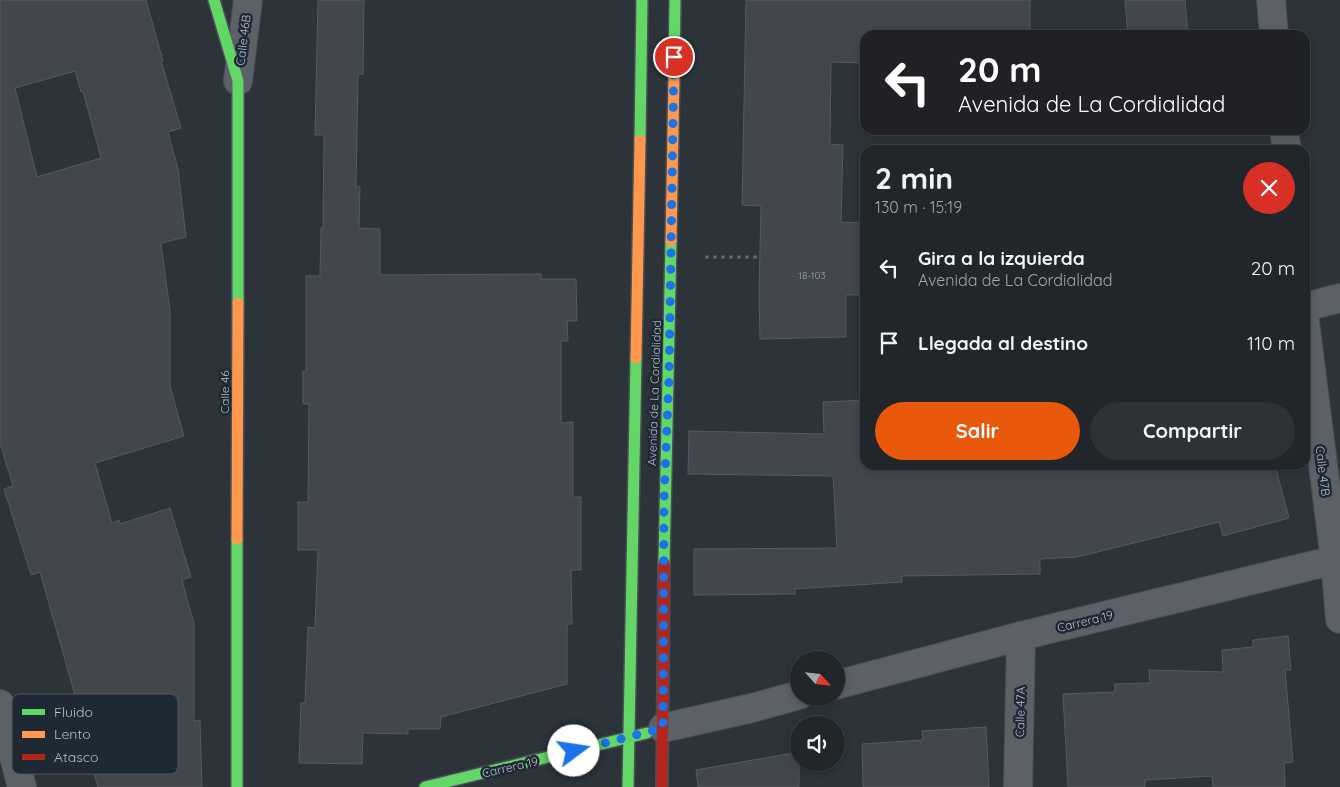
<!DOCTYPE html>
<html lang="es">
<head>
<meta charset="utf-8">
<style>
  body { margin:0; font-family:Quicksand,sans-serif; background:#2d3237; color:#f1f3f6; height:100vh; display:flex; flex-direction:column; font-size:19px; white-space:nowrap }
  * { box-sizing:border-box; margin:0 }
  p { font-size:16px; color:#a2a5a9 }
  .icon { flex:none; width:28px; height:28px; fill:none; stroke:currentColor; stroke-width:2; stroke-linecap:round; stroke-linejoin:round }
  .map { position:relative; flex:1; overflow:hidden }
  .side { position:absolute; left:860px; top:145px; width:450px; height:325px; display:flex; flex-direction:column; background:#21262b; border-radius:15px; box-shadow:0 2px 8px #0003,0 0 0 1px #3e4347 }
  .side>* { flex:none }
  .top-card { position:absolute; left:860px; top:30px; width:450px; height:105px; border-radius:15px; box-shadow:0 2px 8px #0003,0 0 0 1px #3e4347; background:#202124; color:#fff; overflow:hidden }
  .needle { width:32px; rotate:117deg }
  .controls { position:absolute; left:790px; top:651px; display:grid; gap:10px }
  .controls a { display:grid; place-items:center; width:55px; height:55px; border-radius:50%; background:#21262b; box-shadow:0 2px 8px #0003,0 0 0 1px #3e4347; font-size:25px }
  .pin { position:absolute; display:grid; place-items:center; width:42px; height:42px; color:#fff; margin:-21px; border:2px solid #fff; border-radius:50%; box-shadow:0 1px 5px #0007 }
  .me { position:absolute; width:55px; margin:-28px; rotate:76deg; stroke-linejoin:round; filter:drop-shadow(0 0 4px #0008) }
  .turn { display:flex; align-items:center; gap:18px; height:105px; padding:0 15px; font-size:22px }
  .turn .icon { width:65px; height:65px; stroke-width:2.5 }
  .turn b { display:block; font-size:35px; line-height:42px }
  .round { display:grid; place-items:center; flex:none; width:52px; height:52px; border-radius:26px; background:#2d3237 }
  .headline { display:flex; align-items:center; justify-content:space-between; height:85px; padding:0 15px }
  h1 { font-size:30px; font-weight:800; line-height:38px }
  .button { display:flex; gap:10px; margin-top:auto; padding:10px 15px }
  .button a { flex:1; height:58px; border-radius:30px; background:#ea580c; color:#fff; font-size:20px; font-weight:800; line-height:58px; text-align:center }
  .button a+a { background:#2d3237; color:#f1f3f6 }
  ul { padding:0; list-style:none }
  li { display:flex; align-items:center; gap:15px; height:75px; padding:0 15px }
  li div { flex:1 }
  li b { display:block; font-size:19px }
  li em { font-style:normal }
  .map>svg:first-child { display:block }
</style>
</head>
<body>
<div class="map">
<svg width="1340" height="787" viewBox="0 0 1340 787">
  <rect width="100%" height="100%" fill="#2c3339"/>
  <g fill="#41474d" stroke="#545a60" fill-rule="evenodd">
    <path d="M 0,0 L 146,0 L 163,61 L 161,61 L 181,128 L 168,132 L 178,169 L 186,237 L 161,243 L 170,311 L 170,386 L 184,436 L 95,463 L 112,523 L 119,520 L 120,524 L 170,508 L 191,577 L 182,580 L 194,624 L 194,721 L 200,720 L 202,787 L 98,787 L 80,727 L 84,727 L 40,572 L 31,575 L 4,489 L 13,486 L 0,443 ZM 75,71 L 81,92 L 83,91 L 101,158 L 37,177 L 15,88 Z"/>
    <path d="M 318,0 L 364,0 L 363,74 L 358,74 L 356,187 L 360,187 L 359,228 L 380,229 L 380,275 L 541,274 L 541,279 L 576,279 L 577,321 L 567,321 L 568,341 L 561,341 L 561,423 L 573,422 L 573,497 L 581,497 L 581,570 L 571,570 L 572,624 L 567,624 L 567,684 L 441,717 L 440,729 L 408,729 L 408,734 L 363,733 L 362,764 L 299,763 L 301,703 L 305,703 L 308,627 L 315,628 L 318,550 L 298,550 L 298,502 L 308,502 L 309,404 L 303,404 L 303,371 L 306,371 L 306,276 L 320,276 L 321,228 L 323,228 L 324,135 L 315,135 Z"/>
    <path d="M 746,0 L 1030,0 L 1030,35 L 865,35 L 865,63 L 831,62 L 830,144 L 843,145 L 841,222 L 865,223 L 865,295 L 846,295 L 846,337 L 760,339 L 759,294 L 761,206 L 742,205 Z"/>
    <path d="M 1125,0 L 1185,0 L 1188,35 L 1128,35 Z"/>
    <path d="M 865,400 L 865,465 L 1275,465 L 1289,518 L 1223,536 L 1219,522 L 1077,557 L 1040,559 L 1040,574 L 902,576 L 902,582 L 795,589 L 795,594 L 694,595 L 694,549 L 837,548 L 833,476 L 688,474 L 689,431 L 824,434 L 823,402 Z"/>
    <path d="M 1288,636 L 1291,670 L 1285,670 L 1293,762 L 1284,763 L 1285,787 L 1213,787 L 1212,776 L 1145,780 L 1145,787 L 1068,787 L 1063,694 L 1115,692 L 1115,684 L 1150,683 L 1149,670 L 1223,672 L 1222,650 L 1253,647 L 1253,640 Z"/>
    <path d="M 986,727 L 989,787 L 863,787 L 862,744 L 923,740 L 922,731 Z"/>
    <path d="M 799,752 L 799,787 L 698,787 L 696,770 Z"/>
  </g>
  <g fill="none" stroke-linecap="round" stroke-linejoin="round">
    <defs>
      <g id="street">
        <path d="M 1271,0 L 1274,35"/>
        <path d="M 238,81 L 248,0"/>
        <path d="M 1284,130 L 1287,150"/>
        <path d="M 1305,307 L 1340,298"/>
        <path d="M 1305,322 L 1335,560 L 1340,619"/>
        <path d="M 836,685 L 1021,636 L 1335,560"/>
        <path d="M 0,704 L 22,787"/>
        <path d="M 663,728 L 752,708 L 799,695"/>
        <path d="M 1018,787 L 1021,636"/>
      </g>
      <g id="fast">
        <path d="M 214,0 L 238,81 L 238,303"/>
        <path d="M 674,77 L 675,0"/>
        <path d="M 640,140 L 642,0"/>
        <path d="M 664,563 L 671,241"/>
        <path d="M 237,787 L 237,539"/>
        <path d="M 425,787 L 647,733"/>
        <path d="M 628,787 L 636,358"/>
      </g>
      <g id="slow">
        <path d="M 671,241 L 674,77"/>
        <path d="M 636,358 L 640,140"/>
        <path d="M 237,539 L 238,303"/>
      </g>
      <path id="jam" d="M 662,787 L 664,563"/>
    </defs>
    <use href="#street" stroke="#4a4f55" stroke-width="30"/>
    <use href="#fast" stroke="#4a4f55" stroke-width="14"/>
    <use href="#slow" stroke="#4a4f55" stroke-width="14"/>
    <use href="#jam" stroke="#4a4f55" stroke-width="14"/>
    <path stroke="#5e6468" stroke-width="3" stroke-dasharray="4 4" stroke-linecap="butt" d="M 705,257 L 760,257"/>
    <use href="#street" stroke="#5c6067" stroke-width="28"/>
    <use href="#fast" stroke="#63d668" stroke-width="11"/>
    <use href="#slow" stroke="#ff974d" stroke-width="11"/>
    <use href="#jam" stroke="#b3261e" stroke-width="11"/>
  </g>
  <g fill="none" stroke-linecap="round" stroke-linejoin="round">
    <path stroke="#1a73e8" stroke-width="9" stroke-dasharray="0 16.2" d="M 574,751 L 663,728 L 664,500 L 669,376 L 674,57"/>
  </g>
  <g text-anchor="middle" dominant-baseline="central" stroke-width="5" stroke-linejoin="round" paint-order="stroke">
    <g font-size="10" fill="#9aa1aa">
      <text x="812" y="275">18-103</text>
    </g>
    <g font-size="12" fill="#b7bfc9" stroke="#1f2933">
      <text transform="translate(243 40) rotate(-83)">Calle 46B</text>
      <text transform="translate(224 392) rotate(-90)">Calle 46</text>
      <text transform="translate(654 393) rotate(-88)">Avenida de La Cordialidad</text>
      <text transform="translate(1323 471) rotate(83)">Calle 47B</text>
      <text transform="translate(1085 621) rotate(-14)">Carrera 19</text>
      <text transform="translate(1020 712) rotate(-89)">Calle 47A</text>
      <text transform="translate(510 767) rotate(-13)">Carrera 19</text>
    </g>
  </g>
  <rect x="12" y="694" width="166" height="80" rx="8" fill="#1f2933" stroke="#4d5660" stroke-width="1"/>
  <rect x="22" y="709" width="23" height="6" fill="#63d668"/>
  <rect x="22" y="731" width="23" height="7" fill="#ff974d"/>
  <rect x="22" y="754" width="23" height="6" fill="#b3261e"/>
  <g font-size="14" fill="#b7bfc9">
    <text x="54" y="717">Fluido</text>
    <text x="54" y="739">Lento</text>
    <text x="54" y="762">Atasco</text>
  </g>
</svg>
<div class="controls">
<a><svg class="needle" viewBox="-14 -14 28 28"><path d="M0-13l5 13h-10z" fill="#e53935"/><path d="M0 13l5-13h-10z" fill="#a2a5a9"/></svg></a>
<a><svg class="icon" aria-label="sound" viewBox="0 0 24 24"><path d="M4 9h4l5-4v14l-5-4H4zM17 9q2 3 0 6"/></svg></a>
</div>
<div class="pin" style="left:674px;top:57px;background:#d93025"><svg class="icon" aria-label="arrive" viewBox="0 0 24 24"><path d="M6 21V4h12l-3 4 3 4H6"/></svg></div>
<svg class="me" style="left:574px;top:751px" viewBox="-20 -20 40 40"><circle r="19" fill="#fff"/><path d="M0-13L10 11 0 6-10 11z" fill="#1a73e8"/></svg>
<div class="top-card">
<div class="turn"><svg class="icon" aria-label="left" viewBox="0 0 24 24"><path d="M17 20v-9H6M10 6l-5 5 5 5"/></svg><div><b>20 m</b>Avenida de La Cordialidad</div></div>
</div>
<section class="side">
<div class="headline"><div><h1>2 min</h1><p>130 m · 15:19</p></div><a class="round" style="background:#d93025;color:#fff"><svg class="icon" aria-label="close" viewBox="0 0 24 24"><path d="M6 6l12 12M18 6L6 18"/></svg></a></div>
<ul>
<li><svg class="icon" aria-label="left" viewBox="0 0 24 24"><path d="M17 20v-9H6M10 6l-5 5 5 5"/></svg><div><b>Gira a la izquierda</b><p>Avenida de La Cordialidad</p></div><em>20 m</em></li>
<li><svg class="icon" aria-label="arrive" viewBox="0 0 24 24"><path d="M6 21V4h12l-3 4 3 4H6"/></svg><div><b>Llegada al destino</b></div><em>110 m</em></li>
</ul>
<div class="button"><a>Salir</a><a>Compartir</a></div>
</section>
</div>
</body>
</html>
